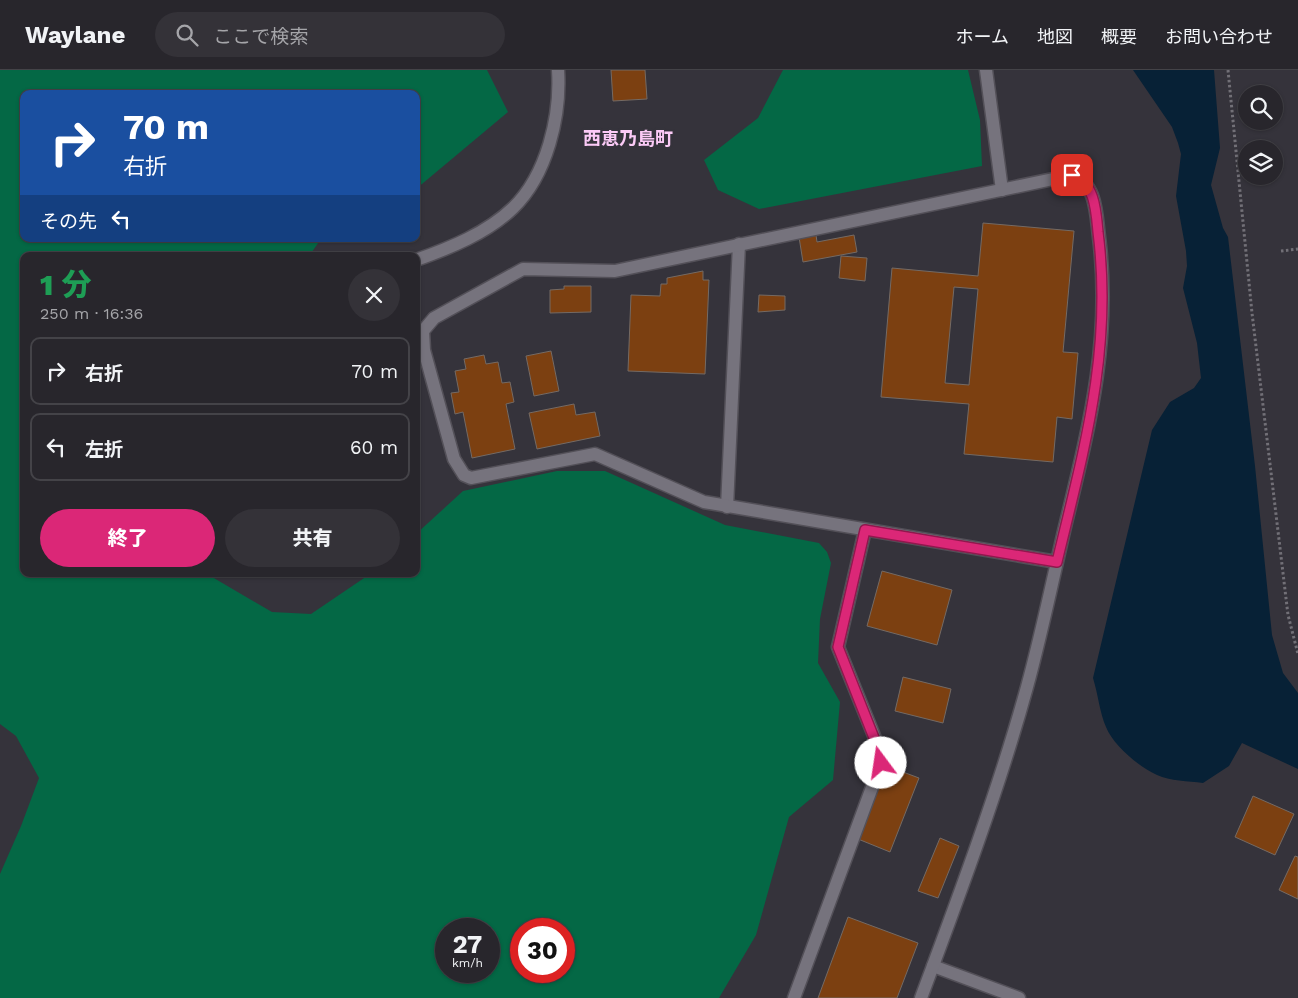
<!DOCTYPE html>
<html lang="ja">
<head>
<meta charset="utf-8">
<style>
  body { margin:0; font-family:"Work Sans","Noto Sans JP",sans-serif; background:#343238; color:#f1f3f6; height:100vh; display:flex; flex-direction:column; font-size:19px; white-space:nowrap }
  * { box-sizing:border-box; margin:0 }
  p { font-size:16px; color:#a5a5a9 }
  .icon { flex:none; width:28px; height:28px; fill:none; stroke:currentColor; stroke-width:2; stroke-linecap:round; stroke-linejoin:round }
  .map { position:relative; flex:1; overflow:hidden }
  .details { position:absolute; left:20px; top:182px; width:400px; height:325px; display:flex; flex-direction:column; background:#28262c; border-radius:10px; box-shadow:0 1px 4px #0004,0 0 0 1px #444348 }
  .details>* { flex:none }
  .hud { position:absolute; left:20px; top:20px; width:400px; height:152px; border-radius:10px; box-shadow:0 1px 4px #0004,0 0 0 1px #444348; background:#1a4fa0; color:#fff; overflow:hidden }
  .controls { position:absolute; left:1238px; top:15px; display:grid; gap:10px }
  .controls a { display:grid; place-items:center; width:45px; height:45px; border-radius:50%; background:#28262c; box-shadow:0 1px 4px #0004,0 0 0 1px #444348; font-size:25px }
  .speed { position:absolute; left:435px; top:848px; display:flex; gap:10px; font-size:25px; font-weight:700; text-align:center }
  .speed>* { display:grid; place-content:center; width:65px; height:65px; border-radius:50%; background:#28262c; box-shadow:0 1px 4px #0004,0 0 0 1px #444348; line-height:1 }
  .speed small { font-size:12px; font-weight:400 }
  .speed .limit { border:8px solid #d22; background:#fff; color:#111 }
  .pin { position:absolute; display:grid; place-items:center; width:42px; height:42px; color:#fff; margin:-21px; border-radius:10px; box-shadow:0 2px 8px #0006 }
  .me { position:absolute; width:55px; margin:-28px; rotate:346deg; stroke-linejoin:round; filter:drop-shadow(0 0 4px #0008) }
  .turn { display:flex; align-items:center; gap:18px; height:105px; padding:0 20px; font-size:22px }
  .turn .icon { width:65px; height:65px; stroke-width:2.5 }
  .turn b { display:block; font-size:35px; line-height:42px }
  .then { display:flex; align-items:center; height:48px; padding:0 20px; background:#0003; gap:10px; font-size:19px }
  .round { display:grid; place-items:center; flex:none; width:52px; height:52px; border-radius:26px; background:#343238 }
  .head { display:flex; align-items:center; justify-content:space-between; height:85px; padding:0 20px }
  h1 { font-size:30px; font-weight:800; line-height:38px; color:#1e9e55 }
  .button { display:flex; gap:10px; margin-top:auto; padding:10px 20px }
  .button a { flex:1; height:58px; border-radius:30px; background:#db2777; color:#fff; font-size:20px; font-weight:800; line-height:58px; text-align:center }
  .button a+a { background:#343238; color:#f1f3f6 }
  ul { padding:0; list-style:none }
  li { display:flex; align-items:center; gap:15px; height:68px; margin:0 10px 8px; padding:0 10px; border:2px solid #444348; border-radius:10px }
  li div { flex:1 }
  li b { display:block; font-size:19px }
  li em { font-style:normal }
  header { display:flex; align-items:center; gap:30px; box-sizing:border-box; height:70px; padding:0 25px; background:#28262c; border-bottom:1px solid #444348 }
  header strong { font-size:24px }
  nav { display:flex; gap:28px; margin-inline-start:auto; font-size:18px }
  .search { width:350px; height:45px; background:#343238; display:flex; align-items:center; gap:12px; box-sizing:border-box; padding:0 18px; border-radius:28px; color:#a5a5a9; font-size:19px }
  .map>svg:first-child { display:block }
</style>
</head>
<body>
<header>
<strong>Waylane</strong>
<div class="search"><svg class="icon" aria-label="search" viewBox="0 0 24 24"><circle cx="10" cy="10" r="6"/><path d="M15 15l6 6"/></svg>ここで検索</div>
<nav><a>ホーム</a><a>地図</a><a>概要</a><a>お問い合わせ</a></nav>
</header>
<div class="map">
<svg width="1298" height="928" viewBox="0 0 1298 928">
  <rect width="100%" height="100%" fill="#35333b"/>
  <g fill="#046845" fill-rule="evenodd">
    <path d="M 0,0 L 487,0 L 508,42 L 416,119 L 416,24 L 24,24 L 24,169 L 321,169 L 309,186 L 24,186 L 24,504 L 207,504 L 272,542 L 311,544 L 370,504 L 416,504 L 416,464 L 463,421 L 557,401 L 605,401 L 725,455 L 819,473 L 827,482 L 831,493 L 820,549 L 818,593 L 840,632 L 833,710 L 789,747 L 756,865 L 719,928 L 0,928 L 0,804 L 21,756 L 39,708 L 16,666 L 0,654 ZM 446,859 L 489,859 L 489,901 L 446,901 ZM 521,859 L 564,859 L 564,901 L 521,901 Z"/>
    <path d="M 783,0 L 968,0 L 980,50 L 982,96 L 759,139 L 718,120 L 704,90 L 758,48 Z"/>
  </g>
  <path fill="#072136" d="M 1133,0 L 1214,0 L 1220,78 L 1211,115 L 1223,158 L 1228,167 L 1255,396 L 1272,565 L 1283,603 L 1298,623 L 1298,699 L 1242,673 L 1229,696 L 1203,713 C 1188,711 1170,711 1157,705 C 1139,697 1113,675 1106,657 C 1100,644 1098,624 1093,608 L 1152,360 L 1170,332 L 1194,318 L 1201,308 L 1197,273 L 1183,218 L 1187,196 L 1186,181 L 1176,126 L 1181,84 L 1178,73 L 1172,57 Z"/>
  <g fill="#7c4011" stroke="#746a64" fill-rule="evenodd">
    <path d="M 611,0 L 645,0 L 647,29 L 613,31 Z"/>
    <path d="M 983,153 L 1074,161 L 1063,282 L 1078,283 L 1072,349 L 1057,347 L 1053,392 L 964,384 L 969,334 L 881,327 L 892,198 L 978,206 ZM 954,217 L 978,219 L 969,315 L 945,313 Z"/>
    <path d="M 816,165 L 817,172 L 854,165 L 857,182 L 803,192 L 799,167 Z"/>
    <path d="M 841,186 L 867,188 L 865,211 L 839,208 Z"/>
    <path d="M 703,201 L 703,210 L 709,210 L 705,304 L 628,301 L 631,225 L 660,226 L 661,214 L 667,214 L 667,208 Z"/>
    <path d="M 564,216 L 591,216 L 591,242 L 550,243 L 550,220 L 564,219 Z"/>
    <path d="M 759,225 L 785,226 L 785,240 L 758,242 Z"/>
    <path d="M 551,281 L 559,321 L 534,326 L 526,286 Z"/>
    <path d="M 484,285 L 486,294 L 498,292 L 502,313 L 510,312 L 514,332 L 506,334 L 515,379 L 472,388 L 463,342 L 455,344 L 451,323 L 459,322 L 455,301 L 466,299 L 464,289 Z"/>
    <path d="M 574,334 L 576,345 L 595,342 L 600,366 L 537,379 L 529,343 Z"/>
    <path d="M 882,501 L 952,520 L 937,575 L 867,556 Z"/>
    <path d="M 903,607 L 951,619 L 943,653 L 895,641 Z"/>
    <path d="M 887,696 L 919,708 L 890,782 L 858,769 Z"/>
    <path d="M 1253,726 L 1294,744 L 1275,785 L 1235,767 Z"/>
    <path d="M 940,768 L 959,776 L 938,828 L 918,821 Z"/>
    <path d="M 1295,786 L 1298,787 L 1298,829 L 1279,820 Z"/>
    <path d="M 848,847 L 918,873 L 897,928 L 818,928 Z"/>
  </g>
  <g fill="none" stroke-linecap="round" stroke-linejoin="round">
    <defs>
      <g id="minor">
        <path d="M 986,0 L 1002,120"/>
        <path d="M 416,190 C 450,178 487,163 513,138 C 547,105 561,46 558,0"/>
        <path d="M 727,437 L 739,174"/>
        <path d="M 933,896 L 1019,928"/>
        <path d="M 794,928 L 881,693 L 881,683 L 838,577 L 865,460"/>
        <path d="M 921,928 C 959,826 998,722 1027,617 C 1041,566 1052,513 1064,461 C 1088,361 1112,272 1099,167 C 1096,144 1097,114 1072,105 L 615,201 L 523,199 L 434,248 L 423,261 L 424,280 L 454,389 L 464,405 L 471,408 L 595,384 L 704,432 L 1057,492"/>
      </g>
    </defs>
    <use href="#minor" stroke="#535058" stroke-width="15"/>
    <g stroke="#727077" stroke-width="3" stroke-dasharray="2.5 2.5" stroke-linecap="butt">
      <path d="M 1228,0 L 1252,243 L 1288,545 L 1298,584"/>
      <path d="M 1281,181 L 1298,179"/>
    </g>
    <use href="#minor" stroke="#76737d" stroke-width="12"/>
  </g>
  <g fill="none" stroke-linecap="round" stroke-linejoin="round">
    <defs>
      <path id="route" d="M 881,693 L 880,683 L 838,577 L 865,460 L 1057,492 C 1084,379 1113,280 1098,162 C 1096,140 1095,113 1072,105"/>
    </defs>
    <use href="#route" stroke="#8e194d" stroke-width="12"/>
    <use href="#route" stroke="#db2777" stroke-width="9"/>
  </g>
  <g text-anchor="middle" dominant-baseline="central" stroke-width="4.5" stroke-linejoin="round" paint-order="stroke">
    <g font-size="18" font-weight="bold" fill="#fbcaf6" stroke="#35333b">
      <text x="628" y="68">西恵乃島町</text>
    </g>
  </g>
</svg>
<div class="controls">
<a><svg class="icon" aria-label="search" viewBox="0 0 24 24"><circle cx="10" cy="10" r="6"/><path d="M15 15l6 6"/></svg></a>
<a><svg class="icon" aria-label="layers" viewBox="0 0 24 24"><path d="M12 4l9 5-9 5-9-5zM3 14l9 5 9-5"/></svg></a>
</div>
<div class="speed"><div>27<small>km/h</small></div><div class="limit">30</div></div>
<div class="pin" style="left:1072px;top:105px;background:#d93025"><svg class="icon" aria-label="arrive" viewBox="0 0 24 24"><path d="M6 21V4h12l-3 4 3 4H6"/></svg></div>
<svg class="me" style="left:881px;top:693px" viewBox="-20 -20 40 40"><circle r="19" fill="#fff"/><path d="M0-13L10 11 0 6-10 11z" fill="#db2777"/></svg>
<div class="hud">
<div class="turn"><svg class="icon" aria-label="right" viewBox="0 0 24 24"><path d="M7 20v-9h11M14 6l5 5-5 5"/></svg><div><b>70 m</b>右折</div></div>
<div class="then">その先<svg class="icon" aria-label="left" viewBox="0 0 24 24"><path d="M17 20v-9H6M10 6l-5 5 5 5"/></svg></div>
</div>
<section class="details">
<div class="head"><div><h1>1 分</h1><p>250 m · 16:36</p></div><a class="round"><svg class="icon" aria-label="close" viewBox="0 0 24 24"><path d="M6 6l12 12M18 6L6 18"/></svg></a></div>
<ul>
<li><svg class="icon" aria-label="right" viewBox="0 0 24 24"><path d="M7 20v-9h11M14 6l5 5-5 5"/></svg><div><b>右折</b></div><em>70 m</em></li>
<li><svg class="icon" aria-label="left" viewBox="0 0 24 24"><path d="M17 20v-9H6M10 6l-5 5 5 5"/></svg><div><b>左折</b></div><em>60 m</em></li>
</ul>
<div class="button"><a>終了</a><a>共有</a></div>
</section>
</div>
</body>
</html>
